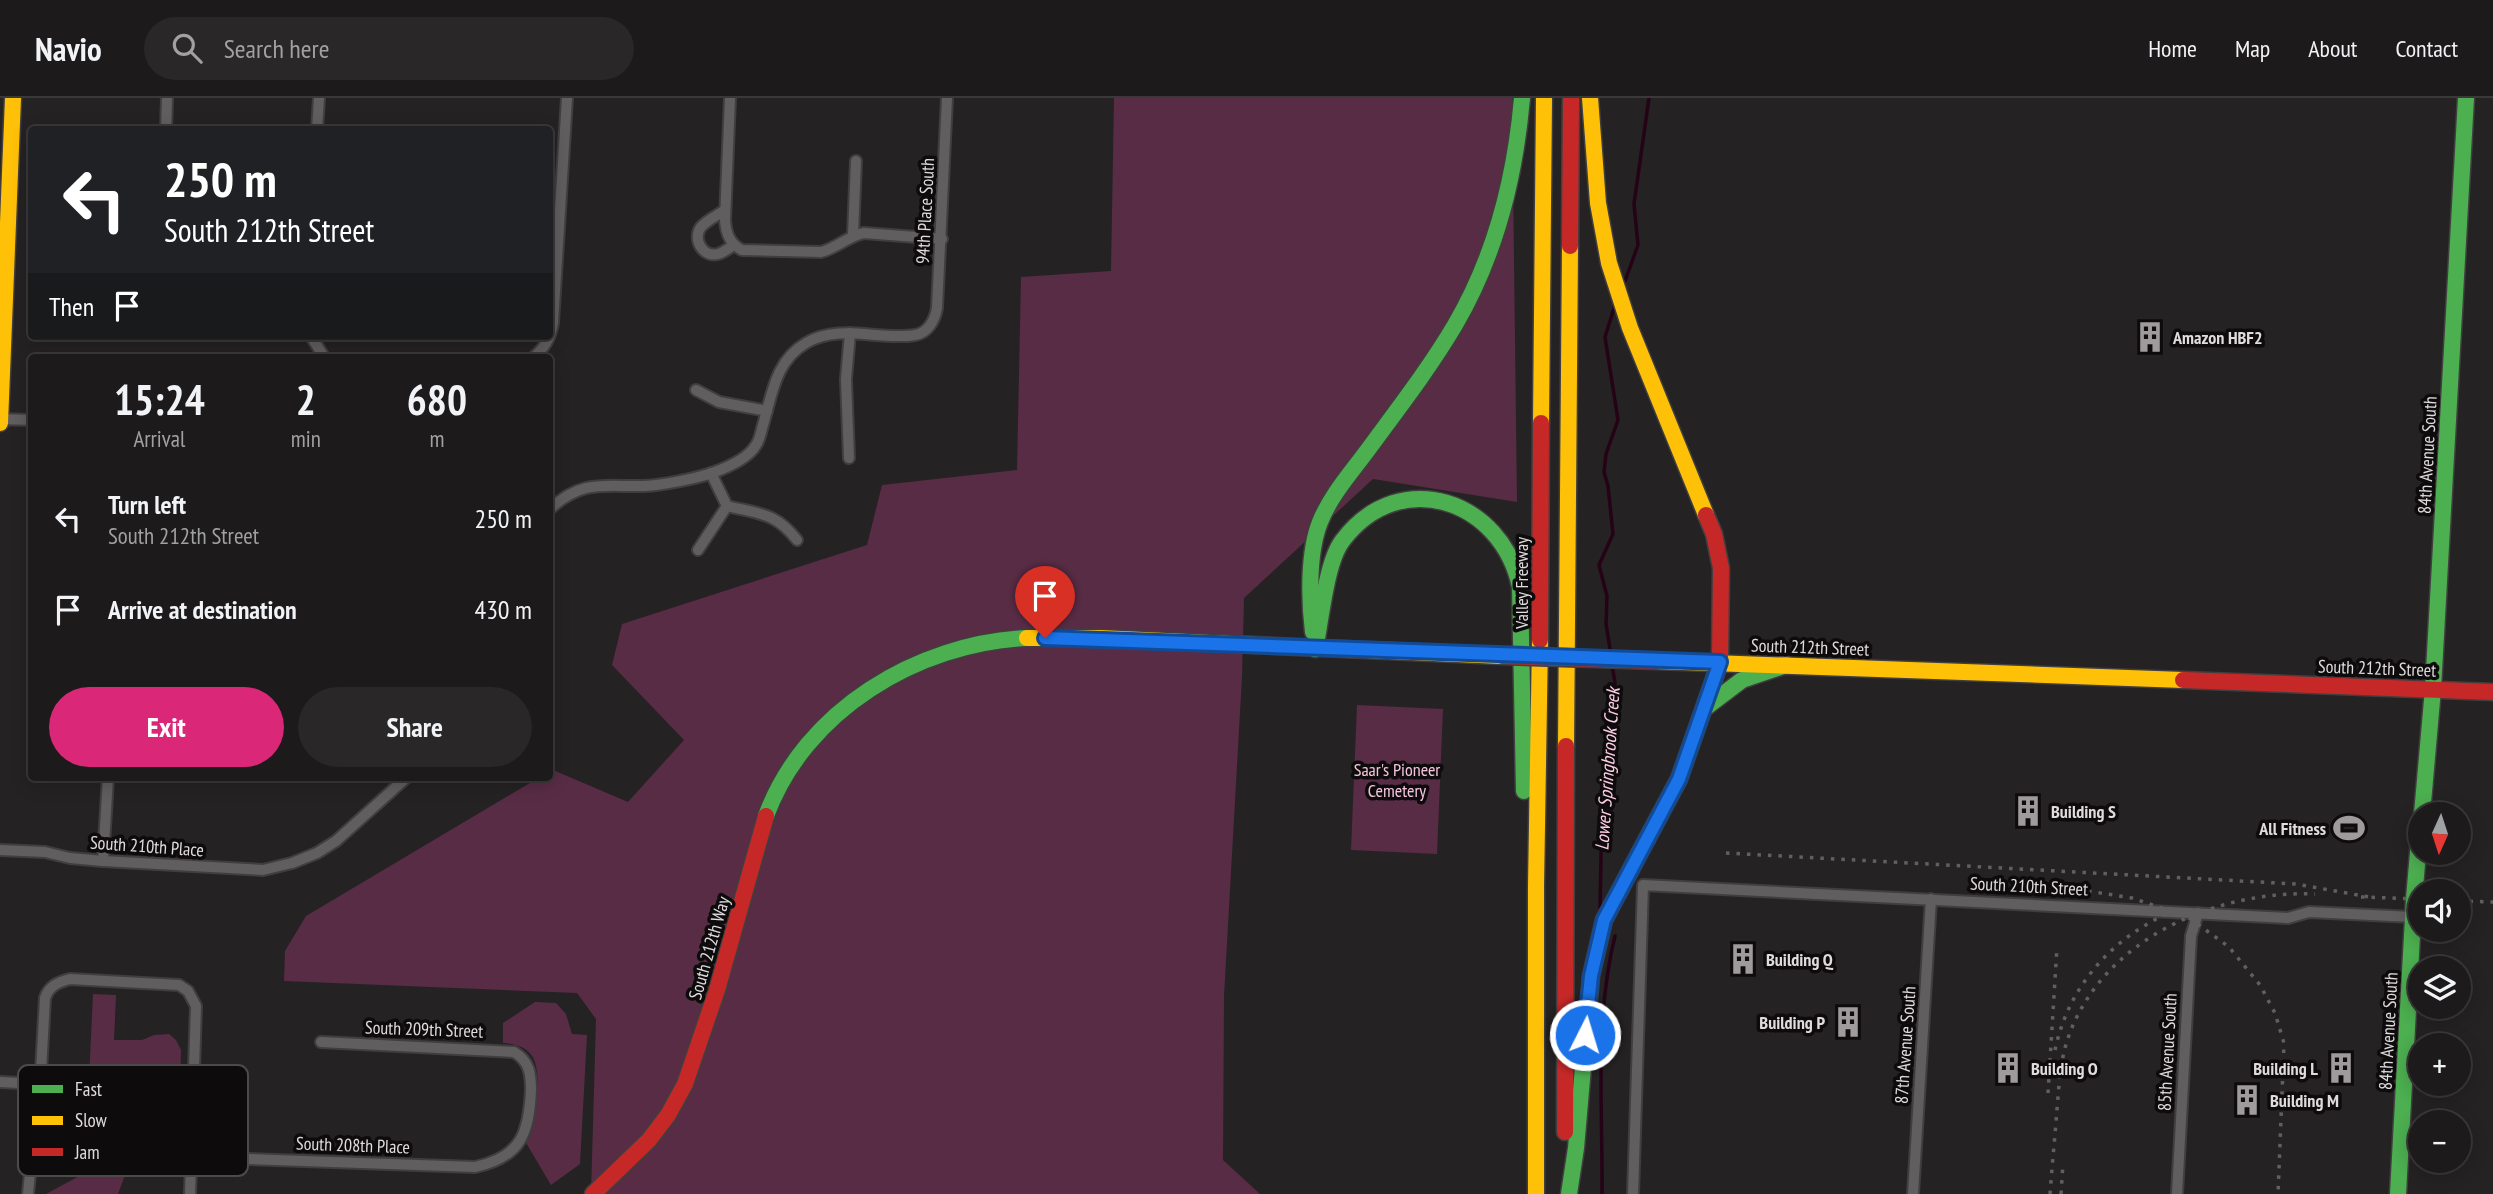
<!DOCTYPE html>
<html lang="en">
<head>
<meta charset="utf-8">
<style>
  body { margin:0; font-family:"PT Sans Narrow",sans-serif; background:#292727; color:#f1f3f6; height:100vh; display:flex; flex-direction:column; font-size:26px; white-space:nowrap }
  * { box-sizing:border-box; margin:0 }
  p { font-size:23px; color:#a0a1a2 }
  .icon { flex:none; width:38px; height:38px; fill:none; stroke:currentColor; stroke-width:2; stroke-linecap:round; stroke-linejoin:round }
  .map { position:relative; flex:1; overflow:hidden }
  .sheet { position:absolute; left:28px; top:256px; width:525px; height:427px; display:flex; flex-direction:column; background:#1c1a1a; border-radius:7px; box-shadow:0 4px 18px #0003,0 0 0 2px #3a3839 }
  .sheet>* { flex:none }
  .hud { position:absolute; left:28px; top:28px; width:525px; height:214px; border-radius:7px; box-shadow:0 4px 18px #0003,0 0 0 2px #3a3839; background:#202124; color:#fff; overflow:hidden }
  .needle { width:46px; rotate:183deg }
  .buttons { position:absolute; left:2408px; top:704px; display:grid; gap:14px }
  .buttons a { display:grid; place-items:center; width:63px; height:63px; border-radius:50%; background:#1c1a1a; box-shadow:0 4px 18px #0003,0 0 0 2px #3a3839; font-size:35px }
  .pin { position:absolute; display:grid; place-items:center; width:60px; height:60px; color:#fff; margin:-72px -30px; border-radius:50% 50% 50% 0; rotate:-45deg; box-shadow:0 0 7px #0007 }
  .pin .icon { rotate:45deg }
  .me { position:absolute; width:77px; margin:-38px; rotate:5deg; stroke-linejoin:round; filter:drop-shadow(0 0 5px #0008) }
  .turn { display:flex; align-items:center; gap:24px; height:147px; padding:0 21px; font-size:32px }
  .turn .icon { width:91px; height:91px; stroke-width:2.5 }
  .turn b { display:block; font-size:49px; line-height:60px }
  .then { display:flex; align-items:center; height:66px; padding:0 21px; background:#0003; gap:14px; font-size:26px }
  .eta { display:flex; justify-content:space-evenly; align-items:center; height:119px; text-align:center }
  .eta b { font-size:42px; font-weight:700; line-height:49px }
  .action { display:flex; gap:14px; margin-top:auto; padding:14px 21px }
  .action a { flex:1; height:80px; border-radius:42px; background:#db2777; color:#fff; font-size:28px; font-weight:700; line-height:80px; text-align:center }
  .action a+a { background:#292727; color:#f1f3f6 }
  ul { padding:0; list-style:none }
  li { display:flex; align-items:center; gap:21px; height:91px; padding:0 21px }
  li div { flex:1 }
  li b { display:block; font-size:26px }
  li em { font-style:normal }
  header { display:flex; align-items:center; gap:42px; box-sizing:border-box; height:98px; padding:0 35px; background:#1c1a1a; border-bottom:2px solid #3a3839 }
  header strong { font-size:33px }
  nav { display:flex; gap:38px; margin-inline-start:auto; font-size:24px }
  .search { width:490px; height:63px; background:#292727; display:flex; align-items:center; gap:18px; box-sizing:border-box; padding:0 24px; border-radius:38px; color:#a0a1a2; font-size:26px }
  .map>svg:first-child { display:block }
</style>
</head>
<body>
<header>
<strong>Navio</strong>
<div class="search"><svg class="icon" aria-label="search" viewBox="0 0 24 24"><circle cx="10" cy="10" r="6"/><path d="M15 15l6 6"/></svg>Search here</div>
<nav><a>Home</a><a>Map</a><a>About</a><a>Contact</a></nav>
</header>
<div class="map">
<svg width="2493" height="1096" viewBox="0 0 2493 1096">
  <rect width="100%" height="100%" fill="#252223"/>
  <g fill="#582c45">
    <path d="M 1114,0 L 1512,0 L 1517,404 L 1373,381 L 1244,500 L 1242,579 L 1224,898 L 1223,1062 L 1260,1096 L 591,1096 L 596,921 L 577,895 L 284,883 L 285,853 L 306,818 L 540,679 L 550,679 L 550,674 L 553,672 L 628,704 L 684,642 L 612,567 L 622,526 L 867,447 L 882,387 L 1017,372 L 1021,179 L 1111,173 Z"/>
    <path d="M 1357,607 L 1443,611 L 1437,756 L 1351,752 Z"/>
    <path d="M 93,896 L 116,897 L 114,942 L 142,942 L 154,937 L 169,936 L 176,942 L 181,952 L 178,1063 L 131,1061 L 118,1096 L 46,1096 L 98,1068 L 109,1054 L 111,1004 L 88,1003 Z"/>
    <path d="M 535,904 L 556,905 L 566,916 L 572,936 L 587,937 L 580,1066 L 551,1087 L 525,1043 C 537,1028 543,974 532,958 C 525,948 514,946 503,945 L 503,925 Z"/>
  </g>
  <g fill="none" stroke-linecap="round" stroke-linejoin="round">
    <g stroke="#250317" stroke-width="3.5">
      <path d="M 1625,183 L 1638,147 L 1634,106 L 1649,0"/>
      <path d="M 1611,557 L 1606,526 L 1607,498 L 1599,467 L 1613,436 L 1608,388 L 1604,374 L 1606,356 L 1618,322 L 1605,239 L 1615,207"/>
      <path d="M 1600,810 L 1602,710 L 1615,584 L 1612,568"/>
      <path d="M 1602,1096 C 1603,1009 1594,923 1615,838"/>
    </g>
    <defs>
      <g id="street">
        <path d="M 730,0 L 725,122 C 726,136 730,146 742,152 L 821,154 C 837,150 848,138 864,135 L 942,141"/>
        <path d="M 166,32 L 167,0"/>
        <path d="M 317,32 L 319,0"/>
        <path d="M 725,112 C 718,117 707,122 701,129 C 692,141 703,160 718,156 C 723,155 729,150 734,147"/>
        <path d="M 853,137 L 856,63"/>
        <path d="M 311,238 L 324,259"/>
        <path d="M 534,259 C 545,249 550,241 553,225 L 567,0"/>
        <path d="M 696,292 L 719,304 L 767,313"/>
        <path d="M 0,321 L 32,322"/>
        <path d="M 849,360 L 846,281 L 850,235"/>
        <path d="M 711,375 L 727,408"/>
        <path d="M 727,408 C 759,416 775,414 797,442"/>
        <path d="M 550,411 C 582,381 604,389 644,388 C 663,387 694,381 712,375 C 726,370 748,361 756,347 C 760,342 761,333 763,327 C 772,297 775,263 806,245 C 840,225 879,243 915,237 C 928,235 935,222 937,210 L 947,0"/>
        <path d="M 698,452 L 727,408"/>
        <path d="M 0,752 L 45,754 L 70,760 L 103,763 L 263,772 L 292,765 L 317,755 L 336,743 L 407,679"/>
        <path d="M 103,763 L 108,679"/>
        <path d="M 0,984 L 40,986"/>
        <path d="M 191,1059 L 475,1069 C 522,1059 529,1034 531,992 C 531,975 529,963 514,954 L 321,944"/>
        <path d="M 28,1096 L 31,1065 L 37,1047 L 45,900 C 49,888 58,884 70,881 L 179,887 L 188,893 L 196,908 L 190,1096"/>
        <path d="M 1633,1096 L 1643,787 L 2288,820 L 2309,814 L 2413,819"/>
        <path d="M 1913,1096 L 1931,801"/>
        <path d="M 2177,1096 L 2191,838 L 2198,815"/>
      </g>
      <g id="fast">
        <path d="M 1313,534 C 1309,502 1308,454 1320,424 C 1331,397 1350,376 1367,353 C 1397,312 1429,271 1455,227 C 1496,157 1515,80 1522,0"/>
        <path d="M 1315,551 C 1321,523 1326,463 1343,442 C 1400,367 1502,402 1520,489 L 1524,693"/>
        <path d="M 1705,610 L 1742,582 L 1786,567"/>
        <path d="M 2422,716 L 2433,591 L 2466,0"/>
        <path d="M 766,718 C 805,612 918,545 1027,540"/>
        <path d="M 1569,1096 L 1576,1050 L 1591,878 L 1604,822 L 1647,741"/>
        <path d="M 2398,1096 L 2414,801 L 2420,731"/>
      </g>
      <g id="slow">
        <path d="M 1590,0 L 1598,105 L 1609,165 L 1630,230 L 1706,417"/>
        <path d="M 0,325 L 13,0"/>
        <path d="M 1541,325 L 1544,0"/>
        <path d="M 1027,540 L 1099,540 L 1502,558"/>
        <path d="M 1657,563 L 2183,582"/>
        <path d="M 1566,648 L 1570,148"/>
        <path d="M 1536,1096 L 1536,788 L 1540,542"/>
      </g>
      <g id="jam">
        <path d="M 1570,148 L 1571,0"/>
        <path d="M 1540,542 L 1541,325"/>
        <path d="M 2183,582 L 2493,594"/>
        <path d="M 1647,741 L 1679,681 L 1720,564 L 1721,470 L 1714,436 L 1706,417"/>
        <path d="M 1565,1034 L 1566,648"/>
        <path d="M 593,1096 L 649,1042 L 668,1017 L 685,986 L 717,892 L 766,718"/>
      </g>
    </defs>
    <use href="#street" stroke="#403e3f" stroke-width="14"/>
    <use href="#fast" stroke="#403e3f" stroke-width="19"/>
    <use href="#slow" stroke="#403e3f" stroke-width="19"/>
    <use href="#jam" stroke="#403e3f" stroke-width="19"/>
    <use href="#street" stroke="#605e5f" stroke-width="10"/>
    <use href="#fast" stroke="#4caf50" stroke-width="16"/>
    <use href="#slow" stroke="#ffc107" stroke-width="16"/>
    <use href="#jam" stroke="#c62828" stroke-width="16"/>
    <g stroke="#616060" stroke-width="3.5" stroke-dasharray="3.5 7" stroke-linecap="butt">
      <path d="M 1726,755 L 2296,786 L 2369,799"/>
      <path d="M 2057,788 L 2132,800 L 2188,819 L 2229,849 L 2260,887 L 2275,915 L 2284,945 L 2278,1096"/>
      <path d="M 2361,799 L 2420,801"/>
      <path d="M 2459,803 L 2493,804"/>
      <path d="M 2055,952 C 2069,886 2115,836 2178,811"/>
      <path d="M 2048,995 L 2057,849"/>
      <path d="M 2050,1096 C 2052,1068 2055,1039 2057,1011 C 2059,988 2060,965 2067,943 C 2100,842 2215,792 2315,796"/>
      <path d="M 2061,1096 L 2063,1065"/>
    </g>
    <defs>
      <path id="jam-bridge" d="M 1502,558 L 1657,563"/>
    </defs>
    <use href="#jam-bridge" stroke="#403e3f" stroke-width="19" stroke-linecap="butt"/>
    <use href="#jam-bridge" stroke="#c62828" stroke-width="16"/>
  </g>
  <g fill="none" stroke-linecap="round" stroke-linejoin="round">
    <defs>
      <path id="route" d="M 1045,540 L 1720,564 L 1679,681 L 1604,822 L 1591,878 L 1585,937"/>
    </defs>
    <use href="#route" stroke="#114b97" stroke-width="18"/>
    <use href="#route" stroke="#1a73e8" stroke-width="12"/>
  </g>
  <defs>
    <symbol id="building-bare" viewBox="-9 -9 18 18"><path d="M-4-6H4V6H1V3H-1V6H-4ZM-2.5-4.3h1.7v1.8h-1.7ZM.8-4.3h1.7v1.8H.8ZM-2.5-1h1.7V.8h-1.7ZM.8-1h1.7V.8H.8Z" fill="#9f9b9d" stroke="#0d0b0c" stroke-width="2.5" paint-order="stroke"/></symbol>
    <symbol id="stadium-bare" viewBox="-9 -9 18 18"><path d="M0-5a6.5 5 0 1 0 0 10a6.5 5 0 1 0 0-10ZM-3.5-1.8h7v3.6h-7Z" fill="#9f9b9d" stroke="#0d0b0c" stroke-width="2.5" paint-order="stroke"/></symbol>
  </defs>
  <g fill-rule="evenodd">
    <use href="#building-bare" x="2128" y="217" width="44" height="44"/>
    <use href="#building-bare" x="2006" y="691" width="44" height="44"/>
    <use href="#stadium-bare" x="2327" y="708" width="44" height="44"/>
    <use href="#building-bare" x="1721" y="839" width="44" height="44"/>
    <use href="#building-bare" x="1826" y="902" width="44" height="44"/>
    <use href="#building-bare" x="1986" y="948" width="44" height="44"/>
    <use href="#building-bare" x="2319" y="948" width="44" height="44"/>
    <use href="#building-bare" x="2225" y="980" width="44" height="44"/>
  </g>
  <g text-anchor="middle" dominant-baseline="central" stroke-width="7" stroke-linejoin="round" paint-order="stroke">
    <g font-size="18" fill="#e0dcde" stroke="#0d0b0c">
      <text transform="translate(925 113) rotate(-87)">94th Place South</text>
      <text transform="translate(2427 357) rotate(-87)">84th Avenue South</text>
      <text transform="translate(1521 485) rotate(-90)">Valley Freeway</text>
      <text transform="translate(1810 549) rotate(2)">South 212th Street</text>
      <text transform="translate(2377 570) rotate(2)">South 212th Street</text>
      <text transform="translate(147 748) rotate(4)">South 210th Place</text>
      <text transform="translate(2029 788) rotate(3)">South 210th Street</text>
      <text transform="translate(709 850) rotate(-74)">South 212th Way</text>
      <text transform="translate(424 931) rotate(2)">South 209th Street</text>
      <text transform="translate(2388 933) rotate(-87)">84th Avenue South</text>
      <text transform="translate(1905 947) rotate(-86)">87th Avenue South</text>
      <text transform="translate(2167 954) rotate(-87)">85th Avenue South</text>
      <text transform="translate(353 1047) rotate(2)">South 208th Place</text>
    </g>
    <g font-size="18" font-weight="bold" fill="#e0dcde" stroke="#0d0b0c" text-anchor="start">
      <text x="2173" y="239">Amazon HBF2</text>
      <text x="2051" y="713">Building S</text>
      <text x="2326" y="730" text-anchor="end">All Fitness</text>
      <text x="1766" y="861">Building Q</text>
      <text x="1825" y="924" text-anchor="end">Building P</text>
      <text x="2031" y="970">Building O</text>
      <text x="2318" y="970" text-anchor="end">Building L</text>
      <text x="2270" y="1002">Building M</text>
    </g>
    <g font-size="18" fill="#f5c5dc" stroke="#0d0b0c">
      <text x="1397" y="671">Saar's Pioneer<tspan x="1397" dy="21">Cemetery</tspan></text>
    </g>
    <g font-size="19" font-style="italic" fill="#fecde5" stroke="#0d0b0c">
      <text transform="translate(1607 671) rotate(-86)">Lower Springbrook Creek</text>
    </g>
  </g>
  <rect x="18" y="967" width="230" height="111" rx="10" fill="#0d0b0c" stroke="#4c4a4b" stroke-width="2"/>
  <rect x="32" y="987" width="31" height="8" fill="#4caf50"/>
  <rect x="32" y="1018" width="31" height="9" fill="#ffc107"/>
  <rect x="32" y="1050" width="31" height="8" fill="#c62828"/>
  <g font-size="19" fill="#e0dcde">
    <text x="75" y="998">Fast</text>
    <text x="75" y="1029">Slow</text>
    <text x="75" y="1061">Jam</text>
  </g>
</svg>
<div class="buttons">
<a><svg class="needle" viewBox="-14 -14 28 28"><path d="M0-13l5 13h-10z" fill="#e53935"/><path d="M0 13l5-13h-10z" fill="#a0a1a2"/></svg></a>
<a><svg class="icon" aria-label="sound" viewBox="0 0 24 24"><path d="M4 9h4l5-4v14l-5-4H4zM17 9q2 3 0 6"/></svg></a>
<a><svg class="icon" aria-label="layers" viewBox="0 0 24 24"><path d="M12 4l9 5-9 5-9-5zM3 14l9 5 9-5"/></svg></a>
<a>+</a>
<a>−</a>
</div>
<div class="pin" style="left:1045px;top:540px;background:#d93025"><svg class="icon" aria-label="arrive" viewBox="0 0 24 24"><path d="M6 21V4h12l-3 4 3 4H6"/></svg></div>
<svg class="me" style="left:1585px;top:937px" viewBox="-20 -20 40 40"><circle r="17" fill="#1a73e8" stroke="#fff" stroke-width="3"/><path d="M0-11L8 9 0 5-8 9z" fill="#fff"/></svg>
<div class="hud">
<div class="turn"><svg class="icon" aria-label="left" viewBox="0 0 24 24"><path d="M17 20v-9H6M10 6l-5 5 5 5"/></svg><div><b>250 m</b>South 212th Street</div></div>
<div class="then">Then<svg class="icon" aria-label="arrive" viewBox="0 0 24 24"><path d="M6 21V4h12l-3 4 3 4H6"/></svg></div>
</div>
<section class="sheet">
<div class="eta">
<div><b>15:24</b><p>Arrival</p></div>
<div><b>2</b><p>min</p></div>
<div><b>680</b><p>m</p></div>
</div>
<ul>
<li><svg class="icon" aria-label="left" viewBox="0 0 24 24"><path d="M17 20v-9H6M10 6l-5 5 5 5"/></svg><div><b>Turn left</b><p>South 212th Street</p></div><em>250 m</em></li>
<li><svg class="icon" aria-label="arrive" viewBox="0 0 24 24"><path d="M6 21V4h12l-3 4 3 4H6"/></svg><div><b>Arrive at destination</b></div><em>430 m</em></li>
</ul>
<div class="action"><a>Exit</a><a>Share</a></div>
</section>
</div>
</body>
</html>
